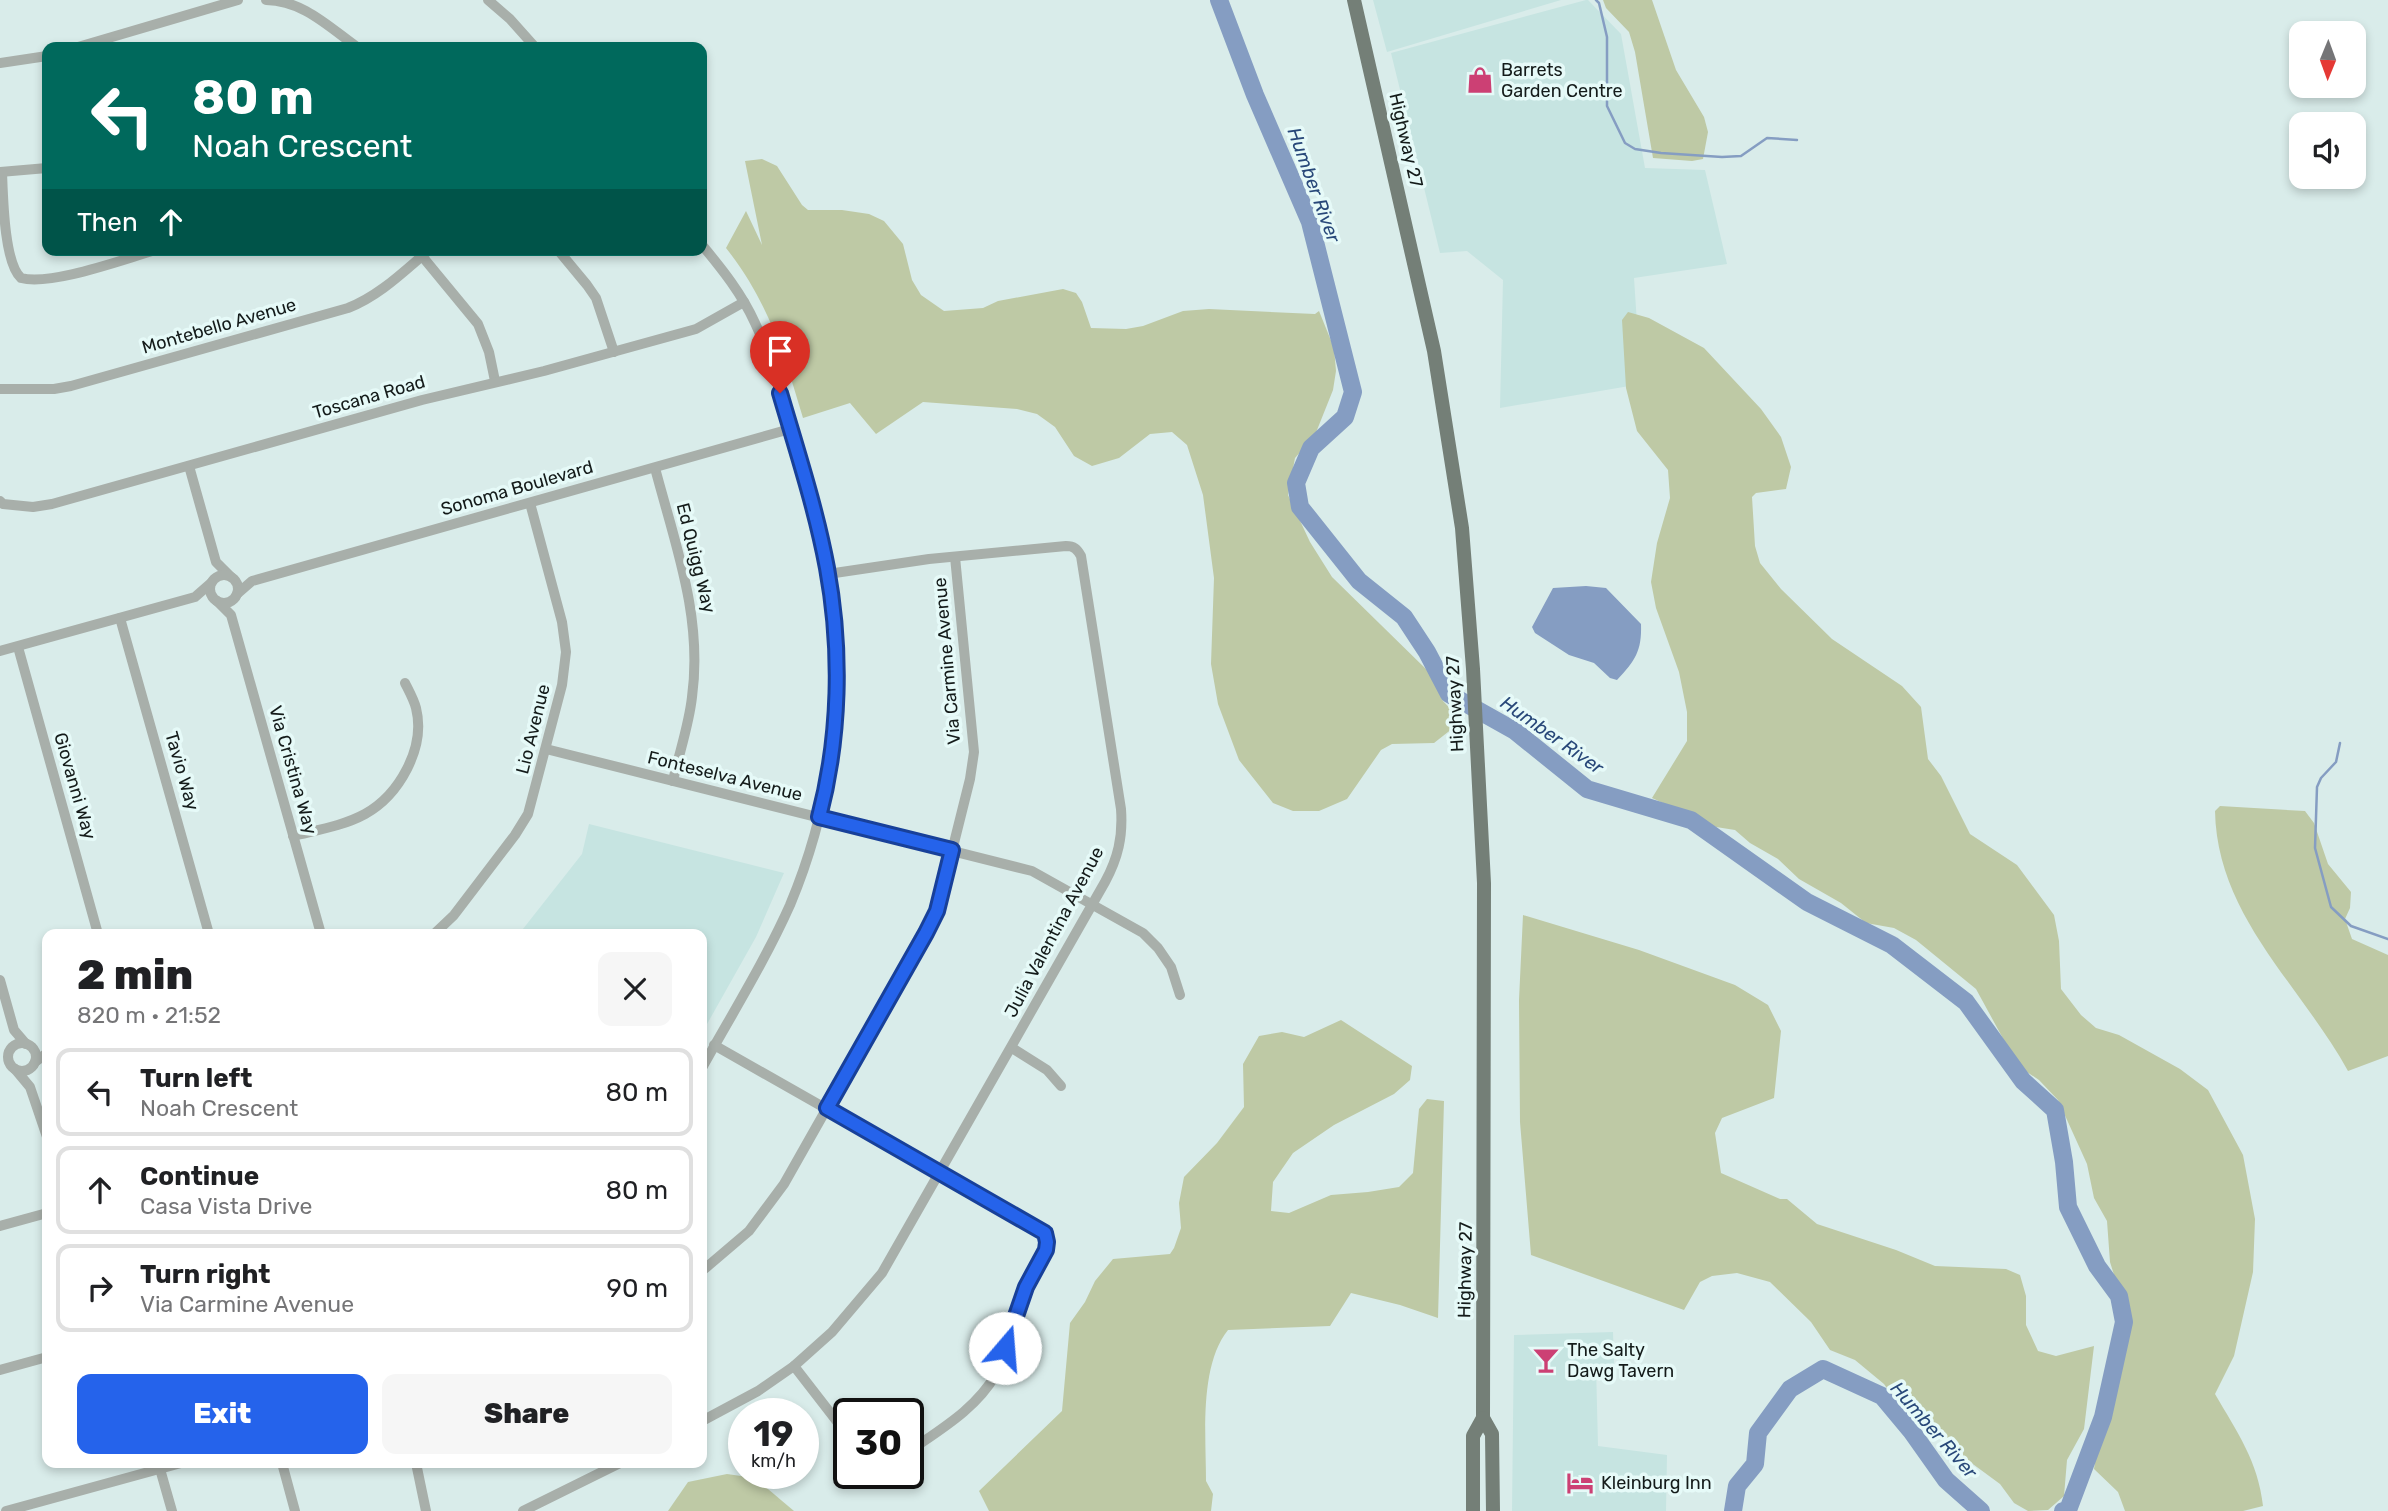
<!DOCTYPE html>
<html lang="en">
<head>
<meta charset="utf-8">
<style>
  body { margin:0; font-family:Rubik,sans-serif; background:#f6f6f6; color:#202124; height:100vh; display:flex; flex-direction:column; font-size:26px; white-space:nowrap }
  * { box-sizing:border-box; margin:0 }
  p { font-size:23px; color:#757577 }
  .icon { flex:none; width:38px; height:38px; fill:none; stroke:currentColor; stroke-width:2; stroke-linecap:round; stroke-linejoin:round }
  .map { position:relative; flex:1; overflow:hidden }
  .side { position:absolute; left:42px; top:929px; width:665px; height:539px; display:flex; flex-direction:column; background:#fff; border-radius:14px; box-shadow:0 4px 10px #0003 }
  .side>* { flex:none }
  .banner { position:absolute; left:42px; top:42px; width:665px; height:214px; border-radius:14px; box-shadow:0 4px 10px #0003; background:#00695c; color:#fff; overflow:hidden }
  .needle { width:46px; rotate:181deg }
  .controls { position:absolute; left:2289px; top:21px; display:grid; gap:14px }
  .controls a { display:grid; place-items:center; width:77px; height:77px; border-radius:14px; background:#fff; box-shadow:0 4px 10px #0003; font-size:35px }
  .speed { position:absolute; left:728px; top:1398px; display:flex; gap:14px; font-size:35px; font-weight:700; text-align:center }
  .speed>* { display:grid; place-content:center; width:91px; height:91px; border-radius:50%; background:#fff; box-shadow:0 4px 10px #0003; line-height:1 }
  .speed small { font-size:18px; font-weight:400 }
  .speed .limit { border:4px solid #111; border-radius:10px; background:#fff; color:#111 }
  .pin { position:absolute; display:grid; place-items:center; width:60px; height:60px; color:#fff; margin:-72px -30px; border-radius:50% 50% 50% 0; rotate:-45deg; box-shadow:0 0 7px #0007 }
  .pin .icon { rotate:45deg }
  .me { position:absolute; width:77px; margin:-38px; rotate:18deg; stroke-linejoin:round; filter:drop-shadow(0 0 5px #0008) }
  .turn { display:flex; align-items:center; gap:24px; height:147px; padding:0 35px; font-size:32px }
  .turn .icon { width:91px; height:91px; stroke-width:2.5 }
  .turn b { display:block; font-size:49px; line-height:60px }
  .then { display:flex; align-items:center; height:66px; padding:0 35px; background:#0003; gap:14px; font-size:26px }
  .round { display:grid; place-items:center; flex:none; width:74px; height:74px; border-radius:14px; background:#f6f6f6 }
  .head { display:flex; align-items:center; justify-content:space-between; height:119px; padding:0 35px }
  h1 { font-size:42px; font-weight:800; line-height:52px }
  .cta { display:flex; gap:14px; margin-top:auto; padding:14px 35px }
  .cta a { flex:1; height:80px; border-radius:14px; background:#2563eb; color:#fff; font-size:28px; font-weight:800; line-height:80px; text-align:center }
  .cta a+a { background:#f6f6f6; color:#202124 }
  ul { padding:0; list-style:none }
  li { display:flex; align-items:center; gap:21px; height:88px; margin:0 14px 10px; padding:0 21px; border:4px solid #e0e0e0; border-radius:14px }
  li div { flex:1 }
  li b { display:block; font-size:26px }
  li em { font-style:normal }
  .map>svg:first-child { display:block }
</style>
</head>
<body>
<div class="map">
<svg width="2388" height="1511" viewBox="0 0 2388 1511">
  <rect width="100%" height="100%" fill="#d9ecea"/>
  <g fill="#c6e4e1">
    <path d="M 1373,0 L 1561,0 L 1387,52 Z"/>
    <path d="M 1586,0 L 1588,0 L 1621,34 L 1645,168 L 1705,170 L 1727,264 L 1634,278 L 1641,384 L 1500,408 L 1503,280 L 1467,251 L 1440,253 L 1391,53 Z"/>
    <path d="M 589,824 L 784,873 L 756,937 L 702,1033 L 702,934 L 519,934 L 582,854 Z"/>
    <path d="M 1613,1332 L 1614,1365 L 1596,1366 L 1598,1446 L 1667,1455 L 1666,1511 L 1512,1511 L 1514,1335 Z"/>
  </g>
  <g fill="#bec9a5">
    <path d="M 1603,0 L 1652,0 L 1676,70 L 1704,117 L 1708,132 L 1703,159 L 1692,161 L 1653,158 L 1635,52 L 1629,32 L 1606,8 Z"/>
    <path d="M 762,159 L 777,166 L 802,205 L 808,210 L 842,210 L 869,214 L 884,221 L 903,244 L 912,280 L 921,295 L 944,311 L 983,308 L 998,301 L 1063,289 L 1076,293 L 1082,302 L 1091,328 L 1126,329 L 1143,326 L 1183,311 L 1209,309 L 1315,314 L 1319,311 L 1334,348 L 1336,371 L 1333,390 L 1315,435 L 1295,458 L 1288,495 L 1310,542 L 1332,577 L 1428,671 L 1443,701 L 1462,721 L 1434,743 L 1392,744 L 1381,750 L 1347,799 L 1319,811 L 1293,811 L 1273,803 L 1239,760 L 1218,704 L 1211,664 L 1214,578 L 1203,495 L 1187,445 L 1172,432 L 1150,434 L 1119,458 L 1092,466 L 1074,456 L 1055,427 L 1037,414 L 1017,409 L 923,402 L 876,434 L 850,403 L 803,418 C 784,354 768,301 726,248 L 746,211 L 762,245 L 745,161 Z"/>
    <path d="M 1628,312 L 1649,318 L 1704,348 L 1761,409 L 1781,437 L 1791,467 L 1786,489 L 1756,493 L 1752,497 L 1755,546 L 1760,563 L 1781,589 L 1832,639 L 1902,686 L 1921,707 L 1928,759 L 1941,776 L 1970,834 L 2017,865 L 2054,915 L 2059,941 L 2061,989 L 2081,1015 L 2096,1028 L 2119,1035 L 2180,1069 L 2208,1090 L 2243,1155 L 2255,1219 L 2253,1272 L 2234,1356 L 2215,1394 C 2237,1432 2258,1461 2263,1506 L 2243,1511 L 2125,1511 L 2118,1492 L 2094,1469 L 2101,1423 L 2111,1398 L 2120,1294 L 2110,1262 L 2107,1221 L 2094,1198 L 2087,1164 L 2058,1100 L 2039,1080 L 2018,1066 L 1976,989 L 1916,940 L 1894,928 L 1866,923 L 1841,903 L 1799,879 L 1778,859 L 1750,843 L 1735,830 L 1716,827 L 1652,798 L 1687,741 L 1687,712 L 1679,672 L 1656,608 L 1651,582 L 1657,543 L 1670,498 L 1668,470 L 1637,431 L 1626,388 L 1622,320 Z"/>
    <path d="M 2220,806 L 2305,811 L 2314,823 L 2328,864 L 2351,892 L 2350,908 L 2345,919 L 2352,939 L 2388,955 L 2388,1056 L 2348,1071 C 2300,984 2217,916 2215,811 Z"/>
    <path d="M 1523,915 L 1639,950 L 1735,985 L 1768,1005 L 1781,1031 L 1774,1098 L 1722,1118 L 1715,1133 L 1721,1173 L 1780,1199 L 1787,1199 L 1817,1224 L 1896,1250 L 1935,1266 L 2006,1269 L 2020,1275 L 2026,1296 L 2026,1325 L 2038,1351 L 2056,1356 L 2094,1346 L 2084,1429 L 2067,1460 L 2064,1496 L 2048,1510 L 2028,1511 L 2014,1503 L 2000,1484 L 1966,1459 L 1944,1435 L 1932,1429 L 1914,1426 L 1884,1384 L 1855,1360 L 1830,1350 L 1811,1322 L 1770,1282 L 1737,1273 L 1712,1276 L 1700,1282 L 1684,1310 L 1531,1255 L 1520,1122 L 1519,1000 Z"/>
    <path d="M 1341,1020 L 1412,1066 L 1410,1080 L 1394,1094 L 1334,1125 L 1293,1153 L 1273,1182 L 1271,1211 L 1289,1213 L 1331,1195 L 1368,1192 L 1399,1187 L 1413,1173 L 1419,1109 L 1427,1099 L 1444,1101 L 1438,1318 L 1400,1305 L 1351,1293 L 1330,1326 L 1228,1330 C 1199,1366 1206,1436 1206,1481 L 1213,1494 L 1211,1511 L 989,1511 L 979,1491 L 1062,1411 L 1070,1323 L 1085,1302 L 1095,1281 L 1113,1259 L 1170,1254 L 1174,1248 L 1181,1228 L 1179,1203 L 1184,1177 L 1217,1143 L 1244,1107 L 1243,1064 L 1259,1036 L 1282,1032 L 1304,1037 Z"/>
    <path d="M 727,1474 L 755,1478 L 794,1511 L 668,1511 L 688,1482 Z"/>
  </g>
  <path fill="#859dc2" d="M 1586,586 L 1606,588 L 1641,624 C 1642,651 1635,661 1617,680 L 1610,678 L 1594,663 L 1569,655 L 1535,633 L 1532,627 L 1553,588 Z"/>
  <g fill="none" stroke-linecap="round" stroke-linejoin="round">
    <g stroke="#859dc2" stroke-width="2.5">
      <path d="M 1596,0 L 1599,3 L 1607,37 L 1607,106 L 1625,143 L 1635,149 L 1661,153 L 1722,157 L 1741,156 L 1767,138 L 1797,140"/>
      <path d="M 2340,743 L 2336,762 L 2321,778 L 2317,787 L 2315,848 L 2331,907 L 2351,926 L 2388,939"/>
    </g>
    <g stroke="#859dc2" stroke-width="18">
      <path d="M 1219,0 L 1255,95 L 1310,222 L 1353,392 L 1345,417 L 1311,448 L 1296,483 L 1300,507 L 1359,581 L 1404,617 L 1427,652 L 1449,694 L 1515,731 L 1587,789 L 1691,820 L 1807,902 L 1892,945 L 1966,1002 L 2023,1081 L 2055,1110 L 2064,1162 L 2068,1207 L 2097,1266 L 2119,1296 L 2124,1322 L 2103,1417 L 2068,1510 L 2063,1511"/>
      <path d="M 1733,1511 L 1737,1486 L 1755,1464 L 1758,1433 L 1790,1389 L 1823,1369 L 1882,1396 L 1912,1432 L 1946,1480 L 1981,1511"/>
    </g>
    <g stroke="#a8afaa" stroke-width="10">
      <path d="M 266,0 C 302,0 329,27 357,47"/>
      <path d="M 488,0 L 510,19 L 535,47"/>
      <path d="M 78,47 L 238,0"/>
      <path d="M 0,63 L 47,56"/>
      <path d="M 0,172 L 47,168"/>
      <path d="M 2,172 C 3,196 4,263 21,278 C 52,286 124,259 156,250"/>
      <path d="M 702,245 C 722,269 742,294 755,323 C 774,363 783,407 796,449 C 808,488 819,527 827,567 C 849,679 834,800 790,905 C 765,961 732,1014 702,1068"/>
      <path d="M 417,250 L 478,324 L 489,352 L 495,381"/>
      <path d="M 558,250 L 587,285 L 596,298 L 614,352"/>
      <path d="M 0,389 L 54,389 L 71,386 L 348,308 C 379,296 403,272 429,250"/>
      <path d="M 189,466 L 216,562 L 231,577"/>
      <path d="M 655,468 C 675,544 703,617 692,697 C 689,725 679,753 673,781"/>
      <path d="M 0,501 L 3,504 L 33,507 L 52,504 L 422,400 L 544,371 L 696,329 L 744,302"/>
      <circle cx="224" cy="589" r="14"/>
      <path d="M 237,594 L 252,581 L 790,429"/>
      <path d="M 217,601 L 231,615 L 321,934"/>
      <path d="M 120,618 L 209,934"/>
      <path d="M 18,647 L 98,934"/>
      <path d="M 0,651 L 195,597 L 211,583"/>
      <path d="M 546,749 L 1032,871 L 1143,933 L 1158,948 L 1171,967 L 1180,995"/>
      <path d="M 293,836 C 317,830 343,826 365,814 C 399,795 426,748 416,708 C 414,700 409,691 405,683"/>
      <path d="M 434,934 L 454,915 L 515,835 L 528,814 L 562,685 L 566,652 L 562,622 L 530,503"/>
      <path d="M 0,980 L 14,1030 L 26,1044"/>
      <circle cx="22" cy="1057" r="14"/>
      <path d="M 714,1045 L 1045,1233 L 1047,1242 L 1046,1250 L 1026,1287 L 996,1374 C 976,1409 941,1429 908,1452"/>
      <path d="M 1012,1048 L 1047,1070 L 1061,1086"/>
      <path d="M 35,1062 L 47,1053"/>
      <path d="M 15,1069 L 30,1087 L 47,1137"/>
      <path d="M 0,1226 L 47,1213"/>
      <path d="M 702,1271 L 749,1231 L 784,1184 L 926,933 L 937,911 L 970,779 L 974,752 L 955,557"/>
      <path d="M 794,1366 L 849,1437"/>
      <path d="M 0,1370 L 47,1357"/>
      <path d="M 702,1421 L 758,1391 L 794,1366 L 832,1332 L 882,1273 L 1105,882 C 1118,858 1123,837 1121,809 L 1081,556 C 1077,549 1074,546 1066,546 L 929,559 L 828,574"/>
      <path d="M 282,1463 L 295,1511"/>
      <path d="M 416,1463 L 426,1511"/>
      <path d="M 160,1469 L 172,1511"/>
      <path d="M 6,1511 L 181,1463"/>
      <path d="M 523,1511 L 620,1463"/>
    </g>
    <g stroke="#747f77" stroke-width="14">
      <path d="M 1354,0 L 1434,351 L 1462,528 L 1473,669 L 1484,883 L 1483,1418 L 1473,1436 L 1473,1511"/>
      <path d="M 1483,1418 L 1492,1434 L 1493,1511"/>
    </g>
  </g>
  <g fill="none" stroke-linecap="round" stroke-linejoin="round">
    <defs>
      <path id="route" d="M 780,393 C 797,451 816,509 827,568 C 842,650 840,737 819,817 L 952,850 L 937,911 L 926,933 L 827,1108 L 1045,1233 L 1047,1242 L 1046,1250 L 1026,1287 L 1005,1348"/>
    </defs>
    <use href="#route" stroke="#184099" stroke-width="18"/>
    <use href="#route" stroke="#2563eb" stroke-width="12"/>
  </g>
  <defs>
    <symbol id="shop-bare" viewBox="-9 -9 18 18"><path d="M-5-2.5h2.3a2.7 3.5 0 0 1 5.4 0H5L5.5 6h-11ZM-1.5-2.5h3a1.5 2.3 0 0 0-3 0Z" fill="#cc4074" stroke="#e6faf8" stroke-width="2.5" paint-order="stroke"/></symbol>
    <symbol id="bar-bare" viewBox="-9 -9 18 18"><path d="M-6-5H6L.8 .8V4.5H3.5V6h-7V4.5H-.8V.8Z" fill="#cc4074" stroke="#e6faf8" stroke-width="2.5" paint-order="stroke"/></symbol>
    <symbol id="hotel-bare" viewBox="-9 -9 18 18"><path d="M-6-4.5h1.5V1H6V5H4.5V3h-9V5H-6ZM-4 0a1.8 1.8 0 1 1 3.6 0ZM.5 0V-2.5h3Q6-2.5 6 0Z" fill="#cc4074" stroke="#e6faf8" stroke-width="2.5" paint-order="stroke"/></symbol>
  </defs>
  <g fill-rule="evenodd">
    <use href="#shop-bare" x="1461" y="61" width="38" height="38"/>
    <use href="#bar-bare" x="1527" y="1341" width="38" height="38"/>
    <use href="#hotel-bare" x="1561" y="1464" width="38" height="38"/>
  </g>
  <g text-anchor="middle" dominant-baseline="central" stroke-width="7" stroke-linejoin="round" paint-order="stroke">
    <g font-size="18" fill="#141b1a" stroke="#e6faf8" text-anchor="start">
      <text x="1501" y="70">Barrets<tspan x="1501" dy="21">Garden Centre</tspan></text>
      <text x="1567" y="1350">The Salty<tspan x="1567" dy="21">Dawg Tavern</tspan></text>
      <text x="1601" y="1483">Kleinburg Inn</text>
    </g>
    <g font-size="18" fill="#141b1a" stroke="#e6faf8">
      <text transform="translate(1406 140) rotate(77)">Highway 27</text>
      <text transform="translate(219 326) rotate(-16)">Montebello Avenue</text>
      <text transform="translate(369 397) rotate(-16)">Toscana Road</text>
      <text transform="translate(517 488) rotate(-16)">Sonoma Boulevard</text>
      <text transform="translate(696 558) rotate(76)">Ed Quigg Way</text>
      <text transform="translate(947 661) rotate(-95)">Via Carmine Avenue</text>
      <text transform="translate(1455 704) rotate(-93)">Highway 27</text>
      <text transform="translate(533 729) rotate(-76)">Lio Avenue</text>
      <text transform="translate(293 770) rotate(74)">Via Cristina Way</text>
      <text transform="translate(182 771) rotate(74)">Tavio Way</text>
      <text transform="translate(725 776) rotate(14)">Fonteselva Avenue</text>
      <text transform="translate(75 786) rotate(74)">Giovanni Way</text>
      <text transform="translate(1054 932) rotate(-62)">Julia Valentina Avenue</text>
      <text transform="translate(1465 1270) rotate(-89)">Highway 27</text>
    </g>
    <g font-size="19" font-style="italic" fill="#284879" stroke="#e6faf8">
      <text transform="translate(1314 185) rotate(70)">Humber River</text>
      <text transform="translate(1552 735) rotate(35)">Humber River</text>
      <text transform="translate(1934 1430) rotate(49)">Humber River</text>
    </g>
  </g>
</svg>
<div class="controls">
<a><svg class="needle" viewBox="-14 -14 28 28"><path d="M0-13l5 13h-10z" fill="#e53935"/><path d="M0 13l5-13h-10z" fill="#757577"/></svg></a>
<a><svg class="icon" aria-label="sound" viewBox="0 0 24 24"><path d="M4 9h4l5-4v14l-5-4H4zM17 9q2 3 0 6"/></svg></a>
</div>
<div class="speed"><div>19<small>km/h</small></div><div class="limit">30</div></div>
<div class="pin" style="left:780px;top:393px;background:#d93025"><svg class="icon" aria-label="arrive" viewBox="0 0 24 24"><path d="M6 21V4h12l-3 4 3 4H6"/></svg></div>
<svg class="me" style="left:1005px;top:1348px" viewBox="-20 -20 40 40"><circle r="19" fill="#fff"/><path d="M0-13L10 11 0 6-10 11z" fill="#2563eb"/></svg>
<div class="banner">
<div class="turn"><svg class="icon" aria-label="left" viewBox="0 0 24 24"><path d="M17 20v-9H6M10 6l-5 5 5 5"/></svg><div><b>80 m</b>Noah Crescent</div></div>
<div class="then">Then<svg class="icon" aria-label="ahead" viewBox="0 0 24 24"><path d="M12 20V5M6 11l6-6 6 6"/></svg></div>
</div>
<section class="side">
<div class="head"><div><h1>2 min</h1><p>820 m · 21:52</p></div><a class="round"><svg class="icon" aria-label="close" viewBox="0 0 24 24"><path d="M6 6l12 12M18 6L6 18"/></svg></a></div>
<ul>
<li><svg class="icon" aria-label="left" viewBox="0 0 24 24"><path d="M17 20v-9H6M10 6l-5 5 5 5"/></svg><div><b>Turn left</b><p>Noah Crescent</p></div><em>80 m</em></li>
<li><svg class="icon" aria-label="ahead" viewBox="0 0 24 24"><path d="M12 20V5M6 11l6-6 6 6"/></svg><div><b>Continue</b><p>Casa Vista Drive</p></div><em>80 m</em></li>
<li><svg class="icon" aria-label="right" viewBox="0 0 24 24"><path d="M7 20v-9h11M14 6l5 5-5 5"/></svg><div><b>Turn right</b><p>Via Carmine Avenue</p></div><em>90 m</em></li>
</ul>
<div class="cta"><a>Exit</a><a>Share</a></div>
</section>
</div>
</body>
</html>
